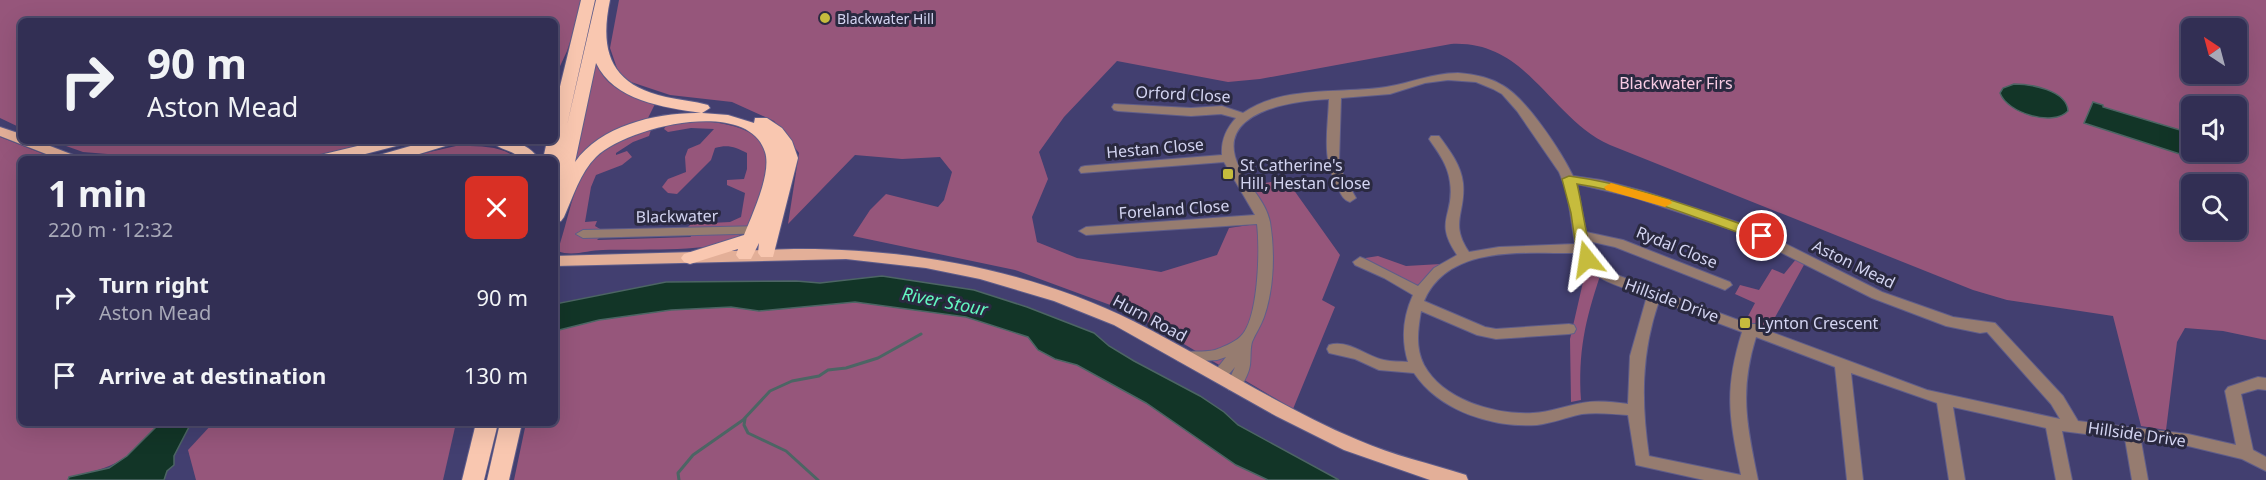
<!DOCTYPE html>
<html lang="en">
<head>
<meta charset="utf-8">
<style>
  body { margin:0; font-family:"Noto Sans",sans-serif; background:#3d3b5e; color:#f1f3f6; height:100vh; display:flex; flex-direction:column; font-size:22px; white-space:nowrap }
  * { box-sizing:border-box; margin:0 }
  p { font-size:20px; color:#a8a9b8 }
  .icon { flex:none; width:33px; height:33px; fill:none; stroke:currentColor; stroke-width:2; stroke-linecap:round; stroke-linejoin:round }
  .map { position:relative; flex:1; overflow:hidden }
  .details { position:absolute; left:18px; top:156px; width:540px; height:270px; display:flex; flex-direction:column; background:#322f54; border-radius:9px; box-shadow:0 6px 24px #0002,0 0 0 2px #4d4a6b }
  .details>* { flex:none }
  .banner { position:absolute; left:18px; top:18px; width:540px; height:126px; border-radius:9px; box-shadow:0 6px 24px #0002,0 0 0 2px #4d4a6b; background:#322f54; color:#f1f3f6; overflow:hidden }
  .needle { width:39px; rotate:324deg }
  .tools { position:absolute; left:2181px; top:18px; display:grid; gap:12px }
  .tools a { display:grid; place-items:center; width:66px; height:66px; border-radius:9px; background:#322f54; box-shadow:0 6px 24px #0002,0 0 0 2px #4d4a6b; font-size:30px }
  .pin { position:absolute; display:grid; place-items:center; width:51px; height:51px; color:#fff; margin:-26px; border:3px solid #fff; border-radius:50%; box-shadow:0 2px 6px #0007 }
  .me { position:absolute; width:66px; margin:-33px; rotate:345deg; stroke-linejoin:round; filter:drop-shadow(0 0 4px #0008) }
  .turn { display:flex; align-items:center; gap:21px; height:126px; padding:0 30px; font-size:27px }
  .turn .icon { width:78px; height:78px; stroke-width:2.5 }
  .turn b { display:block; font-size:42px; line-height:51px }
  .round { display:grid; place-items:center; flex:none; width:63px; height:63px; border-radius:9px; background:#3d3b5e }
  .headline { display:flex; align-items:center; justify-content:space-between; height:102px; padding:0 30px }
  h1 { font-size:36px; font-weight:700; line-height:45px }
  ul { padding:0; list-style:none }
  li { display:flex; align-items:center; gap:18px; height:78px; padding:0 30px }
  li div { flex:1 }
  li b { display:block; font-size:22px }
  li em { font-style:normal }
  .map>svg:first-child { display:block }
</style>
</head>
<body>
<div class="map">
<svg width="2266" height="480" viewBox="0 0 2266 480">
  <rect width="100%" height="100%" fill="#423f70"/>
  <g fill="#96567b" fill-rule="evenodd">
    <path d="M 0,0 L 584,0 L 567,51 L 555,77 L 555,21 L 21,21 L 21,128 L 0,118 Z"/>
    <path d="M 619,0 L 2266,0 L 2266,340 L 2223,331 L 2185,328 L 2177,342 L 2166,430 L 2141,426 L 2113,316 L 2007,300 L 1973,290 L 1610,145 C 1549,117 1528,40 1451,44 L 1260,79 L 1228,82 L 1117,61 L 1064,117 L 1039,152 L 1048,179 L 1032,217 L 1037,242 L 1077,258 L 1161,272 L 1217,255 L 1229,228 L 1269,222 L 1249,186 L 1286,179 L 1340,255 L 1322,300 L 1335,307 L 1293,409 L 1132,313 L 1015,270 L 853,236 L 870,210 L 886,194 L 938,207 L 944,200 L 952,172 L 940,157 L 902,159 L 855,155 L 788,224 L 799,153 L 774,121 L 732,102 L 670,95 L 631,82 L 619,74 L 610,48 ZM 2192,28 L 2236,28 L 2236,74 L 2192,74 ZM 2192,106 L 2236,106 L 2236,152 L 2192,152 ZM 2192,184 L 2236,184 L 2236,230 L 2192,230 Z"/>
    <path d="M 599,64 C 601,88 637,98 655,104 L 647,120 L 573,161 L 595,65 Z"/>
    <path d="M 689,120 C 714,122 761,124 768,155 C 771,170 763,186 758,200 C 753,215 748,233 731,241 C 704,252 634,249 603,250 C 588,250 572,257 558,251 C 579,184 574,151 651,130 L 649,136 L 633,142 L 616,153 L 616,155 L 627,151 L 632,157 L 622,165 L 596,175 L 591,187 L 585,222 L 597,221 L 595,226 L 605,232 L 597,240 L 691,237 L 687,228 L 691,224 L 730,222 L 741,217 L 745,193 L 727,185 L 727,180 L 744,179 L 747,169 L 747,153 C 735,147 728,144 715,148 L 711,160 L 677,194 L 668,193 L 662,187 L 668,179 L 686,172 L 685,157 L 688,149 L 700,144 L 714,129 L 691,128 L 668,132 L 664,129 L 666,126 Z"/>
    <path d="M 0,137 L 56,159 L 21,159 L 21,423 L 160,423 C 132,460 113,468 69,477 L 68,480 L 0,480 Z"/>
    <path d="M 52,141 L 387,141 L 318,159 L 168,159 L 83,152 Z"/>
    <path d="M 456,146 C 476,146 503,145 517,159 L 399,159 Z"/>
    <path d="M 1378,256 L 1406,266 L 1441,264 L 1418,289 L 1359,259 Z"/>
    <path d="M 1797,258 L 1805,263 L 1768,330 L 1745,322 L 1755,303 L 1735,294 L 1740,285 L 1759,290 L 1772,269 L 1784,274 Z"/>
    <path d="M 1586,269 L 1600,276 C 1585,321 1578,352 1581,400 L 1571,402 L 1570,339 Z"/>
    <path d="M 855,302 L 966,317 L 1028,337 L 1038,350 L 1055,359 L 1077,365 L 1146,403 L 1236,465 L 1268,480 L 514,480 L 526,423 L 555,423 L 555,331 L 599,320 L 671,310 L 731,307 L 759,311 Z"/>
    <path d="M 213,423 L 456,423 L 443,480 L 196,480 L 188,450 Z"/>
  </g>
  <g fill="#123527" stroke="#4c6564" stroke-width="1.5">
    <path d="M 2014,84 C 2030,84 2067,90 2068,111 C 2053,127 2007,113 2000,93 L 2003,88 Z"/>
    <path d="M 2093,102 L 2103,105 L 2103,107 L 2190,133 L 2183,155 L 2084,123 Z"/>
    <path d="M 882,276 L 974,290 L 1027,307 L 1094,333 L 1109,346 L 1134,361 L 1200,396 L 1224,412 L 1238,425 L 1339,480 L 1268,480 L 1236,465 L 1146,403 L 1077,365 L 1055,359 L 1038,350 L 1028,337 L 966,317 L 855,302 L 759,311 L 731,307 L 671,310 L 599,320 L 555,331 L 555,304 L 666,282 L 796,281 L 820,283 Z"/>
    <path d="M 160,423 L 191,423 L 174,456 L 174,465 L 167,471 L 164,480 L 68,480 L 69,477 L 109,468 L 127,456 Z"/>
  </g>
  <g fill="none" stroke-linecap="round" stroke-linejoin="round">
    <g stroke="#4c6564" stroke-width="3">
      <path d="M 745,419 L 744,425 L 748,433 L 786,451 L 818,480"/>
      <path d="M 679,480 L 678,473 L 693,455 L 743,420 L 770,391 L 792,381 L 819,376 L 828,370 L 846,368 L 878,358 L 921,334"/>
    </g>
    <defs>
      <g id="minor">
        <path d="M 1458,73 C 1473,74 1489,77 1502,85 C 1526,98 1561,151 1573,176 L 1601,180 L 1643,191 L 1752,227 L 1882,292 L 1953,317 L 1995,323 L 2063,396 L 2078,421 L 2188,434 L 2236,445 L 2225,391 L 2228,387 L 2258,377 L 2266,378 L 2266,390 L 2258,389 L 2241,394 L 2253,450 L 2266,457 L 2266,471 L 2242,459 L 2188,446 L 2141,441 L 2148,480 L 2132,480 L 2125,439 L 2062,431 L 2072,480 L 2056,480 L 2046,428 L 1953,407 L 1965,480 L 1949,480 L 1937,403 L 1851,373 L 1863,480 L 1847,480 L 1835,367 L 1756,337 C 1739,392 1747,426 1758,480 L 1704,480 L 1636,465 L 1628,415 C 1613,414 1597,412 1582,414 C 1567,417 1553,423 1537,425 C 1493,428 1439,411 1414,373 L 1379,370 L 1355,359 L 1329,353 L 1327,349 L 1329,345 C 1349,339 1367,357 1384,360 C 1392,362 1400,361 1408,362 C 1401,339 1403,317 1413,295 L 1384,278 L 1355,265 L 1353,262 L 1360,257 L 1365,259 L 1418,286 L 1434,268 L 1457,255 C 1433,220 1455,216 1450,182 C 1448,165 1438,152 1429,139 L 1431,136 L 1439,136 C 1450,151 1461,165 1463,183 C 1466,213 1449,223 1469,252 L 1499,247 L 1575,244 L 1567,192 L 1559,172 L 1517,111 L 1502,94 L 1493,89 L 1476,82 L 1448,80 L 1425,83 L 1390,94 L 1341,98 L 1339,162 L 1344,177 L 1356,198 L 1350,202 C 1343,200 1341,194 1338,188 C 1321,159 1328,131 1329,99 C 1293,101 1212,111 1239,167 C 1248,186 1266,201 1270,222 C 1275,252 1274,289 1264,317 C 1261,326 1255,334 1252,342 C 1250,349 1251,358 1250,365 C 1249,373 1244,382 1239,390 L 1229,390 L 1226,386 L 1235,367 L 1224,380 L 1214,380 L 1211,376 L 1226,357 L 1217,360 L 1183,362 L 1178,361 L 1175,357 L 1178,353 C 1190,350 1203,353 1215,350 C 1221,348 1235,342 1240,337 C 1259,321 1260,247 1257,224 L 1086,235 L 1079,231 L 1086,227 L 1255,215 L 1224,162 L 1081,173 L 1079,170 L 1081,167 L 1085,166 L 1222,155 C 1221,140 1226,129 1236,118 L 1221,114 L 1191,116 L 1118,111 L 1114,110 L 1112,107 L 1114,104 L 1191,108 L 1222,106 L 1243,113 C 1283,85 1340,94 1386,87 C 1411,83 1432,73 1458,73 ZM 1577,184 L 1633,197 L 1742,233 L 1872,298 L 1946,326 L 1980,333 L 1987,332 L 2051,404 L 2060,419 L 1927,390 L 1758,327 L 1756,324 L 1749,324 L 1609,272 L 1593,256 L 1588,241 L 1615,247 L 1720,288 L 1725,290 L 1732,285 L 1730,282 L 1623,240 L 1586,232 ZM 1578,253 C 1590,281 1620,286 1647,296 L 1630,356 L 1628,404 C 1612,402 1597,400 1582,403 C 1565,406 1550,412 1533,413 C 1495,415 1443,400 1424,365 C 1415,347 1418,329 1421,311 L 1477,335 L 1496,339 L 1569,334 L 1574,333 L 1576,329 L 1574,325 L 1569,324 L 1496,329 L 1485,327 L 1424,301 C 1449,243 1527,254 1578,253 ZM 1659,301 L 1742,332 C 1724,390 1729,417 1741,475 L 1649,456 C 1641,402 1641,353 1659,301 Z"/>
        <path d="M 764,226 L 771,230 L 769,233 L 583,238 L 576,234 L 583,230 Z"/>
      </g>
      <g id="major">
        <path d="M 0,127 L 21,134 L 21,141 L 37,141 L 76,156 L 78,159 L 59,159 L 0,136 Z"/>
        <path d="M 794,249 C 907,248 1031,270 1133,321 C 1209,359 1279,407 1358,440 C 1394,456 1429,463 1466,475 L 1468,480 L 1430,480 L 1344,450 L 1276,416 L 1114,325 L 1054,301 L 980,279 L 926,268 L 846,259 L 555,266 L 555,256 Z"/>
      </g>
      <g id="highway">
        <path d="M 581,0 L 595,0 L 567,125 L 596,0 L 610,0 C 599,52 611,85 666,97 C 680,100 694,101 708,105 L 710,108 L 702,113 L 728,115 L 754,123 L 755,118 L 767,118 L 782,128 L 792,141 L 798,158 L 773,257 L 761,257 L 758,253 L 759,243 L 751,259 L 739,259 L 736,255 L 738,249 L 690,264 L 684,262 L 681,258 L 684,254 L 744,235 C 752,215 772,173 765,152 C 748,97 627,127 596,157 C 580,173 573,197 564,217 L 561,221 L 555,223 L 555,198 L 558,191 L 555,190 L 559,160 L 555,163 L 555,159 L 543,159 L 547,141 L 555,141 L 555,107 ZM 596,63 C 614,101 663,107 701,113 C 658,112 601,125 575,162 Z"/>
        <path d="M 378,141 L 406,141 L 404,144 L 346,159 L 318,159 L 320,155 Z"/>
        <path d="M 428,141 L 454,141 L 452,144 L 403,159 L 377,159 L 379,155 Z"/>
        <path d="M 491,141 C 512,141 526,141 539,159 L 522,159 C 513,150 499,150 491,141 Z"/>
        <path d="M 476,423 L 498,423 L 484,480 L 462,480 Z"/>
        <path d="M 500,423 L 522,423 L 509,480 L 487,480 Z"/>
      </g>
    </defs>
    <use href="#minor" stroke="#5f5d8a" stroke-width="2"/>
    <use href="#major" stroke="#5f5d8a" stroke-width="2"/>
    <use href="#highway" stroke="#5f5d8a" stroke-width="2"/>
    <use href="#minor" fill="#967c70" fill-rule="evenodd"/>
    <use href="#major" fill="#e3af98" fill-rule="evenodd"/>
    <use href="#highway" fill="#f9c7b0" fill-rule="evenodd"/>
  </g>
  <path fill="#c6bc3d" stroke="#817a28" stroke-width="1.5" d="M 1569,176 C 1637,185 1702,211 1767,233 L 1769,236 L 1767,239 L 1757,239 C 1698,219 1639,193 1577,184 C 1583,208 1585,237 1594,259 L 1587,264 L 1583,263 L 1576,248 L 1571,213 L 1562,179 Z"/>
  <path fill="#f59e0b" d="M 1611,183 L 1670,200 L 1672,203 L 1665,207 L 1606,190 L 1604,187 Z"/>
  <g fill="#c6bc3d" stroke="#2a2940" stroke-width="2">
    <circle cx="825" cy="18" r="6"/>
    <rect x="1222" y="168" width="12" height="12" rx="3"/>
    <rect x="1739" y="317" width="12" height="12" rx="3"/>
  </g>
  <g text-anchor="middle" dominant-baseline="central" stroke-width="6" stroke-linejoin="round" paint-order="stroke">
    <g font-size="14" fill="#d3d4f1" stroke="#2a2940" text-anchor="start">
      <text x="837" y="18">Blackwater Hill</text>
    </g>
    <g font-size="16" fill="#f8cbe3" stroke="#2a2940">
      <text x="1676" y="83">Blackwater Firs</text>
    </g>
    <g font-size="16" fill="#d3d4f1" stroke="#2a2940">
      <text transform="translate(1183 94) rotate(3)">Orford Close</text>
      <text transform="translate(1155 148) rotate(-5)">Hestan Close</text>
      <text transform="translate(1174 209) rotate(-4)">Foreland Close</text>
      <text transform="translate(677 216) rotate(-1)">Blackwater</text>
      <text transform="translate(1677 247) rotate(22)">Rydal Close</text>
      <text transform="translate(1854 264) rotate(26)">Aston Mead</text>
      <text transform="translate(1672 300) rotate(20)">Hillside Drive</text>
      <text transform="translate(1150 318) rotate(28)">Hurn Road</text>
      <text transform="translate(2137 434) rotate(8)">Hillside Drive</text>
    </g>
    <g font-size="16" fill="#d3d4f1" stroke="#2a2940" text-anchor="start">
      <text x="1240" y="165">St Catherine's<tspan x="1240" dy="18">Hill, Hestan Close</tspan></text>
      <text x="1757" y="323">Lynton Crescent</text>
    </g>
    <g font-size="18" font-style="italic" fill="#62f6bf" stroke="#2a2940">
      <text transform="translate(945 301) rotate(11)">River Stour</text>
    </g>
  </g>
</svg>
<div class="tools">
<a><svg class="needle" viewBox="-14 -14 28 28"><path d="M0-13l5 13h-10z" fill="#e53935"/><path d="M0 13l5-13h-10z" fill="#a8a9b8"/></svg></a>
<a><svg class="icon" aria-label="sound" viewBox="0 0 24 24"><path d="M4 9h4l5-4v14l-5-4H4zM17 9q2 3 0 6"/></svg></a>
<a><svg class="icon" aria-label="search" viewBox="0 0 24 24"><circle cx="10" cy="10" r="6"/><path d="M15 15l6 6"/></svg></a>
</div>
<div class="pin" style="left:1762px;top:236px;background:#d93025"><svg class="icon" aria-label="arrive" viewBox="0 0 24 24"><path d="M6 21V4h12l-3 4 3 4H6"/></svg></div>
<svg class="me" style="left:1587px;top:259px" viewBox="-20 -20 40 40"><path d="M0-17L14 15 0 8-14 15z" fill="#c6bc3d" stroke="#fff" stroke-width="4"/></svg>
<div class="banner">
<div class="turn"><svg class="icon" aria-label="right" viewBox="0 0 24 24"><path d="M7 20v-9h11M14 6l5 5-5 5"/></svg><div><b>90 m</b>Aston Mead</div></div>
</div>
<section class="details">
<div class="headline"><div><h1>1 min</h1><p>220 m · 12:32</p></div><a class="round" style="background:#d93025;color:#fff"><svg class="icon" aria-label="close" viewBox="0 0 24 24"><path d="M6 6l12 12M18 6L6 18"/></svg></a></div>
<ul>
<li><svg class="icon" aria-label="right" viewBox="0 0 24 24"><path d="M7 20v-9h11M14 6l5 5-5 5"/></svg><div><b>Turn right</b><p>Aston Mead</p></div><em>90 m</em></li>
<li><svg class="icon" aria-label="arrive" viewBox="0 0 24 24"><path d="M6 21V4h12l-3 4 3 4H6"/></svg><div><b>Arrive at destination</b></div><em>130 m</em></li>
</ul>
</section>
</div>
</body>
</html>
